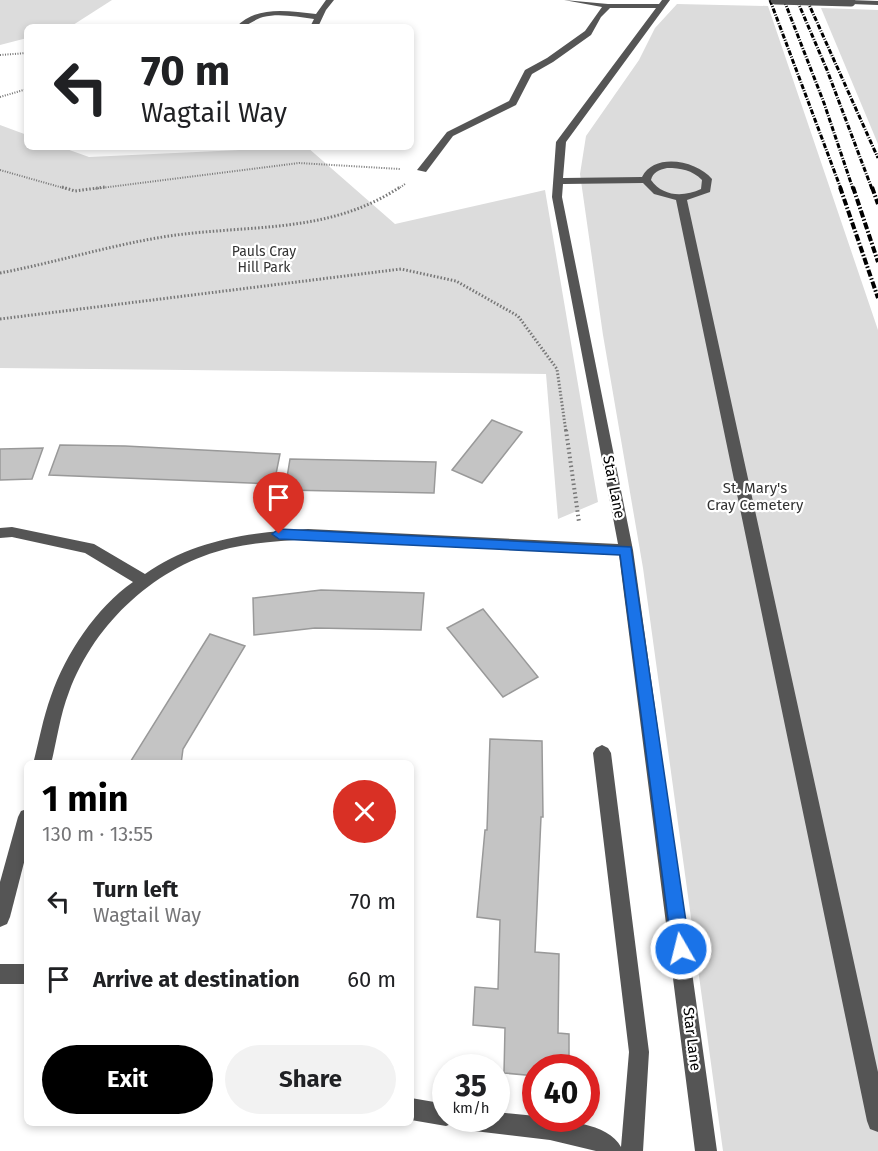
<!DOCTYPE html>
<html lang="en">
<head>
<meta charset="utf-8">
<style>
  body { margin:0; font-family:"Fira Sans",sans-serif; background:#f2f2f2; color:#202124; height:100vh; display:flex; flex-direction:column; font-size:22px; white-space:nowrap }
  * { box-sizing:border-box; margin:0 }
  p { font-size:20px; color:#757577 }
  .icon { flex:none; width:33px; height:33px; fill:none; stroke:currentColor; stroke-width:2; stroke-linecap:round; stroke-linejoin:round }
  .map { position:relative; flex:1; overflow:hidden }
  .drawer { position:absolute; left:24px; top:760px; width:390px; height:366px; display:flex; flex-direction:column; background:#fff; border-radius:9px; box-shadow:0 3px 9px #0003 }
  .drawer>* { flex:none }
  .hud { position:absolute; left:24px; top:24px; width:390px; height:126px; border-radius:9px; box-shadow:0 3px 9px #0003; background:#fff; color:#202124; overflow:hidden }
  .speed { position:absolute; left:432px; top:1054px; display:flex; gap:12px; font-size:30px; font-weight:700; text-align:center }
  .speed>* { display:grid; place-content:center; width:78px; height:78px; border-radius:50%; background:#fff; box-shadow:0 3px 9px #0003; line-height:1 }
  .speed small { font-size:15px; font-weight:400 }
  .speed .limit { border:9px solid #d22; background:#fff; color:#111 }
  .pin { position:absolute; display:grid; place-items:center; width:51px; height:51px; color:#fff; margin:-62px -26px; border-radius:50% 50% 50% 0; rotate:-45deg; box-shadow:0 0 6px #0007 }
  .pin .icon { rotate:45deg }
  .me { position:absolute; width:66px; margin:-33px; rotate:352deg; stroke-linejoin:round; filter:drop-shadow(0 0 4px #0008) }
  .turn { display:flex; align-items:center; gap:21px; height:126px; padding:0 18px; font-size:27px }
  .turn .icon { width:78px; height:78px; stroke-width:2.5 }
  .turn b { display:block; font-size:42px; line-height:51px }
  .round { display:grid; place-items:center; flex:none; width:63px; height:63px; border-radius:32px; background:#f2f2f2 }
  .head { display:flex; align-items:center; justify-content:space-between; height:102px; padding:0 18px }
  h1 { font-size:36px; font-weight:700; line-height:45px; color:#000 }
  .action { display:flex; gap:12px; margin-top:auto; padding:12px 18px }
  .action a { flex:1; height:69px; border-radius:36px; background:#000; color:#fff; font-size:24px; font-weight:700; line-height:69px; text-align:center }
  .action a+a { background:#f2f2f2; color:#202124 }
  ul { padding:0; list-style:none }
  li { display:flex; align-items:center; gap:18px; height:78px; padding:0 18px }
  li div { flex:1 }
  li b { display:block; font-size:22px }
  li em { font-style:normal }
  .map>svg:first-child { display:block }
</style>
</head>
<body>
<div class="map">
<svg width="878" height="1151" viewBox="0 0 878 1151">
  <rect width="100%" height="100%" fill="#fff"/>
  <g fill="#dcdcdc">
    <path d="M 0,0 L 112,0 L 73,25 L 27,27 L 27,38 L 0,45 Z"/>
    <path d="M 677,4 L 768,6 L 878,330 L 878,1151 L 723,1151 L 643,568 L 603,335 L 580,174 L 586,136 L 639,60 L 655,28 Z"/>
    <path d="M 821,8 L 878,10 L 878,144 Z"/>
    <path d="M 0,125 L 27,135 L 27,147 L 61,147 L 89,157 L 307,147 L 395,224 L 545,190 L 598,502 L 558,519 L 546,374 L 0,368 Z"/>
  </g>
  <g fill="#c4c4c4" stroke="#999" stroke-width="1.5">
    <path d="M 492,420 L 522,432 L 482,483 L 452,470 Z"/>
    <path d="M 60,445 L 125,446 L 280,454 L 274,484 L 49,475 Z"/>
    <path d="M 43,448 L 32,479 L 0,480 L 0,449 Z"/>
    <path d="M 290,459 L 436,462 L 434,493 L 285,490 Z"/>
    <path d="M 321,590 L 424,593 L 421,630 L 315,628 L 254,635 L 253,598 Z"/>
    <path d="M 483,609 L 538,677 L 503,697 L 447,628 Z"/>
    <path d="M 210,634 L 245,646 L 183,749 L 181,764 L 129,764 Z"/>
    <path d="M 490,739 L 542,741 L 543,817 L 541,817 L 535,952 L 559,954 L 558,1033 L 569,1034 L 569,1068 L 536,1068 L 536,1076 L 504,1073 L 505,1028 L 473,1025 L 475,987 L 498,989 L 500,920 L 477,917 L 485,830 L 487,830 Z"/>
  </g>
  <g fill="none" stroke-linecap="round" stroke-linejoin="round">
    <g stroke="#777" stroke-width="2" stroke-dasharray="1 1.5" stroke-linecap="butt">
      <path d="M 0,55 L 27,53"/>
      <path d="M 0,97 L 27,89"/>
      <path d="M 0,170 L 67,189"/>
      <path d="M 93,189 L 299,163 L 400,169"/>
      <path d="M 398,189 L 405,184"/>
    </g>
    <g stroke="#777" stroke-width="3" stroke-dasharray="1.5 2" stroke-linecap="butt">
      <path d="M 62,187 L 75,191 L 105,187"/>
      <path d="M 0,273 C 53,263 104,247 157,238 C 241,223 325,237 400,187"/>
      <path d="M 0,319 L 401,269 L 456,281 L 518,316 L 557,369 L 566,432"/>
    </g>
    <path stroke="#777" stroke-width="4" stroke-dasharray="1.5 3" stroke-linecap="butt" d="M 566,430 L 579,522"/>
    <g fill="#555" fill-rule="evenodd">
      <path d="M 326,0 L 334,0 L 326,10 L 318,27 L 310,27 L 314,19 C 297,17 280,13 263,17 C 253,20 247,27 236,27 C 257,5 288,11 316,14 Z"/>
      <path d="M 564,0 L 608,4 L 659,4 L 662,0 L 670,0 L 566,142 L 563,178 L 642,177 C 655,152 697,161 712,179 L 710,192 L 687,200 L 878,1072 L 878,1132 L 870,1129 L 867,1121 L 676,200 L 654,194 L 643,183 L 563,184 L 562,197 L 633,550 L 717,1151 L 695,1151 L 619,555 L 308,539 C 282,541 256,542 230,548 C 157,565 95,622 69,692 C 60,715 57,740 51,764 L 33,764 C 39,741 43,718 51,696 C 66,653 96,608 133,582 L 85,553 L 12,537 L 0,538 L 0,528 L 12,527 L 94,544 L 145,574 C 193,540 251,532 308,529 L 618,544 L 552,197 L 556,142 L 656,8 L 610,8 L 601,17 L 591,35 L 553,62 L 532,74 L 516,105 L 453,136 L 426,172 L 417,170 L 447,132 L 509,101 L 525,70 L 547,58 L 585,31 L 602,7 ZM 667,168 C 681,168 692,170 702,180 L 701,189 C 684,197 663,197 651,180 C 653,172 659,170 667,168 Z"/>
      <path d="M 849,0 L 878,1 L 878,5 L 851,4 L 847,2 Z"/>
      <path d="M 602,745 L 608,748 L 611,753 L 649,1052 L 643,1151 L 596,1151 L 550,1140 L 466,1130 L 458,1127 L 455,1119 L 454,1123 L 446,1126 L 411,1120 L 411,1098 L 446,1104 L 446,1119 L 496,1119 L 496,1112 L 536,1116 L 536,1119 C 560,1119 609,1123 621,1147 L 629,1052 L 593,753 L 596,748 Z"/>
      <path d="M 27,809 L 27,851 L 10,917 L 7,924 L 0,927 L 0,882 L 18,817 L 21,811 Z"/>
      <rect x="0" y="964" width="27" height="20"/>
    </g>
    <g stroke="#000" stroke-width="3" stroke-dasharray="5 1.5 1 1.5" stroke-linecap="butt">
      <path d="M 770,0 L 841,189"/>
      <path d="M 784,0 L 824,103 L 853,189"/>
      <path d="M 797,0 L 827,70 L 872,189"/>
      <path d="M 807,0 L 878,158"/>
    </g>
    <g stroke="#000" stroke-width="4" stroke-dasharray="7 2 1.5 2" stroke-linecap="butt">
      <path d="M 840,187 L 878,298"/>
      <path d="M 853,187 L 878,262"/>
      <path d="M 872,187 L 878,204"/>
    </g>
    <path stroke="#555" stroke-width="9" d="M 775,0 L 851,2"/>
  </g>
  <path fill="#1a73e8" stroke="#114b97" stroke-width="1.5" d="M 279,529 L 631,547 L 690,949 L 687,956 L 681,958 L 675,956 L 672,949 L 620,555 L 279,539 L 272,534 Z"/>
  <g text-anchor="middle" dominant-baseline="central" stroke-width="4.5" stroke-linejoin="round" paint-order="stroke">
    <g font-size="14" fill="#333" stroke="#fff">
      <text x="264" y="251">Pauls Cray<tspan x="264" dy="16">Hill Park</tspan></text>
    </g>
    <g font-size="15" fill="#000" stroke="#fff">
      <text transform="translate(614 487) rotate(79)">Star Lane</text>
      <text transform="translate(692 1039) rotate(83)">Star Lane</text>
    </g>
    <g font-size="15" fill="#333" stroke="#fff">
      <text x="755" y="488">St. Mary's<tspan x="755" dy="17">Cray Cemetery</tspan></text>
    </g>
  </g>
</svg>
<div class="speed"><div>35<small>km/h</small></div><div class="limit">40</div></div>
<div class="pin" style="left:279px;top:534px;background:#d93025"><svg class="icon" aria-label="arrive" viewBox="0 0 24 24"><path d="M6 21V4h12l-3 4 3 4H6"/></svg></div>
<svg class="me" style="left:681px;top:949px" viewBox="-20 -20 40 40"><circle r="17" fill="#1a73e8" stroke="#fff" stroke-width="3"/><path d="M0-11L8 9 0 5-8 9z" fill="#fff"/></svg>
<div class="hud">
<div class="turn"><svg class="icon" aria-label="left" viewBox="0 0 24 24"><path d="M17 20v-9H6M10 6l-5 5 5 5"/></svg><div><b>70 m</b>Wagtail Way</div></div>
</div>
<section class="drawer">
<div class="head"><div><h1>1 min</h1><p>130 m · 13:55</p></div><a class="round" style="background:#d93025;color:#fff"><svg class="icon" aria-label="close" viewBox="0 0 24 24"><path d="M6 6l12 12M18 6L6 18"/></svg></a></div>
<ul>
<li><svg class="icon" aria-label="left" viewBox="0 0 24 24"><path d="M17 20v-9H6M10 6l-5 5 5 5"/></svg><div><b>Turn left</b><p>Wagtail Way</p></div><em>70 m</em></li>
<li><svg class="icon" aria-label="arrive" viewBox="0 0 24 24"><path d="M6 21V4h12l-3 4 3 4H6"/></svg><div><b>Arrive at destination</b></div><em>60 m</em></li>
</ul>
<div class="action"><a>Exit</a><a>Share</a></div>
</section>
</div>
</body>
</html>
